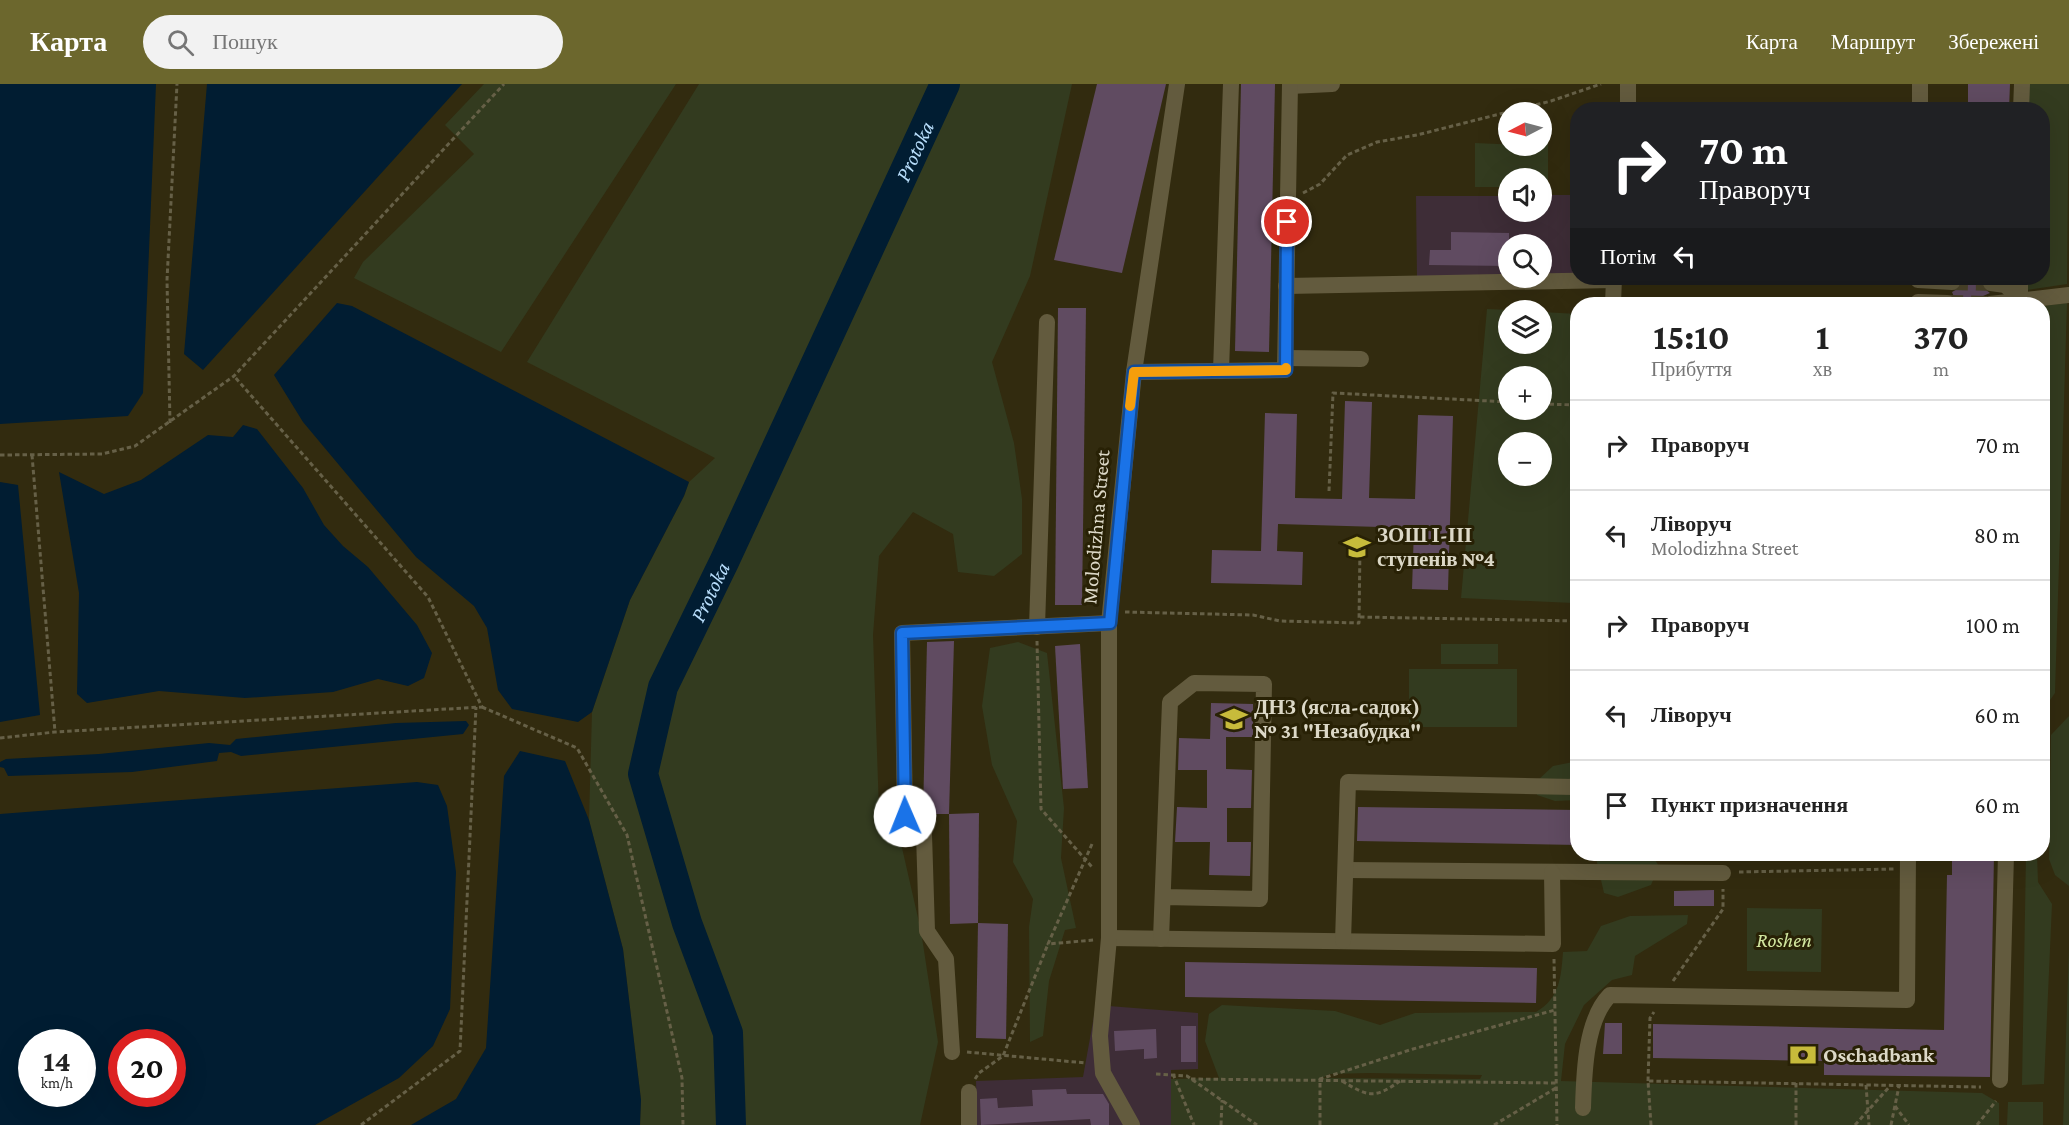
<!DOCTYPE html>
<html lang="uk">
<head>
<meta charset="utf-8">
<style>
  body { margin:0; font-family:"Crimson Pro",serif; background:#f2f2f2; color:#222; height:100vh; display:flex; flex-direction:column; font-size:22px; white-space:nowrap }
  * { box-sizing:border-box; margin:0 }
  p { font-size:20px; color:#767676 }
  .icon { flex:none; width:33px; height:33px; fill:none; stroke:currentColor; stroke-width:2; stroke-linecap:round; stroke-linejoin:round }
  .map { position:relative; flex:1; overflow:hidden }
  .details { position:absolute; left:1570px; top:213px; width:480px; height:564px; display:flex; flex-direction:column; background:#fff; border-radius:24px; box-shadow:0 6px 24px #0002 }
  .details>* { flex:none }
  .top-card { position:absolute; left:1570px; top:18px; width:480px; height:183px; border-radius:24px; box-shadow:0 6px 24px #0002; background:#202124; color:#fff; overflow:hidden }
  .needle { width:39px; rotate:264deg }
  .tools { position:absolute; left:1498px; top:18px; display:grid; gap:12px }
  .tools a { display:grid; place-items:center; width:54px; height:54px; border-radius:50%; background:#fff; box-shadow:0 6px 24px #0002; font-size:30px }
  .speed { position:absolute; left:18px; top:945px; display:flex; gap:12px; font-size:30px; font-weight:700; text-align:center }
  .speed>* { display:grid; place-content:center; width:78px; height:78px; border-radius:50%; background:#fff; box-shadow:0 6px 24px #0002; line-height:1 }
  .speed small { font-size:15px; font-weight:400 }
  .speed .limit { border:9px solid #d22; background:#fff; color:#111 }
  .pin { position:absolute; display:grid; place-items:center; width:51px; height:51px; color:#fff; margin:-26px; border:3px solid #fff; border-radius:50%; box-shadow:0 2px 6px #0007 }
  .me { position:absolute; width:66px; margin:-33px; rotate:359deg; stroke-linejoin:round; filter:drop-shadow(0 0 4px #0008) }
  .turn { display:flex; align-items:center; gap:21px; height:126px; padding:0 30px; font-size:27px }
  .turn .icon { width:78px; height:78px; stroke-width:2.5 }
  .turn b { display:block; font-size:42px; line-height:51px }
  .then { display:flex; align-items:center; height:57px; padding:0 30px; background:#0003; gap:12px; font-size:22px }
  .eta { display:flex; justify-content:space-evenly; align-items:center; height:102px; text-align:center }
  .eta b { font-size:36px; font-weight:700; line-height:42px }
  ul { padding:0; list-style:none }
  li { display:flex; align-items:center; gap:18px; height:90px; padding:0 30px; border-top:2px solid #e0e0e0 }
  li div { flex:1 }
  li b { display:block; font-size:22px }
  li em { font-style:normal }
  header { display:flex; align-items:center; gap:36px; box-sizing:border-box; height:84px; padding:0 30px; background:#6c672d; color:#fff }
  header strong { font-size:28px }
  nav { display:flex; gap:33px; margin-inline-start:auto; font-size:21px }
  .search { width:420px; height:54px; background:#f2f2f2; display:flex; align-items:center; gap:15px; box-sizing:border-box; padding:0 21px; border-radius:33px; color:#767676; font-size:22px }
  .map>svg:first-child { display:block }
</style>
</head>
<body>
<header>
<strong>Карта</strong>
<div class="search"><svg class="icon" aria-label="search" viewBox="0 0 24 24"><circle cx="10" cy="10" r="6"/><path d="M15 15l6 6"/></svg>Пошук</div>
<nav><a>Карта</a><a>Маршрут</a><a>Збережені</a></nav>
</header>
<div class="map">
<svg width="2069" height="1041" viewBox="0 0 2069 1041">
  <rect width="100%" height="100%" fill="#322b0f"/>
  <g fill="#3e2d37">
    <path d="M 1542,111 L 1573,111 L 1574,193 L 1542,193 L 1542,160 L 1509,160 L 1509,193 L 1417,194 L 1416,112 L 1509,112 L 1509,128 L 1542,128 Z"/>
    <path d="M 1096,921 L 1198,929 L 1198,985 L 1171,986 L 1171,1041 L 977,1041 L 976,997 L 1083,993 Z"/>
  </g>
  <g fill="#333b1f" fill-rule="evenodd">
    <path d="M 484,0 L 676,0 L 501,268 L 354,194 L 363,178 L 474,70 L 445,41 Z"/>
    <path d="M 699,0 L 1072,0 L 1030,192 L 992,278 L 1014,359 L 1022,415 L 1022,470 L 994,492 L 958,488 L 953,450 L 913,428 L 879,472 L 873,551 L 879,727 L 900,755 L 921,847 L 938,958 L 920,1041 L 640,1041 L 641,1016 L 623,865 L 589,736 L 592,628 L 630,516 L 684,412 L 689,398 L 715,374 L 527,278 Z"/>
    <path d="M 2022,0 L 2069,0 L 2067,200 L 2020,207 L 2020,194 L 2043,194 L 2043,26 L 2021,25 Z"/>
    <path d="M 1475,59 L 1542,62 L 1542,59 L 1548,59 L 1548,103 L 1542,103 L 1542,94 L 1509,94 L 1509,103 L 1475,103 Z"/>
    <path d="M 2067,219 L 2055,609 L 2043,626 L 2043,222 Z"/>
    <path d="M 1487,225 L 1510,226 L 1509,260 L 1542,260 L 1542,228 L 1578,230 L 1578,401 L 1573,519 L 1461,514 ZM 1509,292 L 1542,292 L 1542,326 L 1509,326 ZM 1509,358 L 1542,358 L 1542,392 L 1509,392 Z"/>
    <path d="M 1018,558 L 1047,569 L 1064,724 L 1061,774 L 1076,844 L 1065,846 L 1049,897 L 1043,952 L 1030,958 L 1029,843 L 1033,815 L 1013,778 L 1017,737 L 992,681 L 982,622 L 990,564 Z"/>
    <rect x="1441" y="560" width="57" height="20"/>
    <rect x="1409" y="585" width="108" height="58"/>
    <path d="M 2069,632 L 2069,802 L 2055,791 L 2049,775 L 2051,651 Z"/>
    <path d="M 1578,677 L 1578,716 L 1555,717 L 1537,711 L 1536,698 L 1553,682 Z"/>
    <path d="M 1595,770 L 1651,770 L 1659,782 L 1651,801 L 1618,813 L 1604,809 Z"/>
    <path d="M 2026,770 L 2037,770 L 2038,798 L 2052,820 L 2044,1000 L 2022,1001 Z"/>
    <path d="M 1747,824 L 1822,825 L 1821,888 L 1747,887 Z"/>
    <path d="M 1688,831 L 1687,840 L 1635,872 L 1632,891 L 1612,896 L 1584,921 L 1565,960 L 1561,997 L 1982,1009 L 1999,1019 L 1999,1041 L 1171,1041 L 1171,995 L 1219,994 L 1205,957 L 1209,930 L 1222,921 L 1335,927 L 1380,941 L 1415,929 L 1536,928 C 1560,914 1561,893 1563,868 L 1587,867 L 1601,842 L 1630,832 ZM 1369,989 L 1481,991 L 1482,991 L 1480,995 L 1323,994 L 1329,990 Z"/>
    <path d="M 2069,863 L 2069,1041 L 2063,1041 Z"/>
    <path d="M 2008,1018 L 2043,1018 L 2043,1041 L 2007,1041 Z"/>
  </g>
  <g fill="#011d32" fill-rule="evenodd">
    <path d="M 0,0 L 156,0 L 143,309 L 128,332 L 0,340 Z"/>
    <path d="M 207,0 L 462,0 L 203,286 L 184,270 Z"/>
    <path d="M 337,219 L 352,222 L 689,398 L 684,412 L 630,516 L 592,628 L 578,638 L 512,625 L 498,606 L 487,544 L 474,522 L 416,473 L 303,338 L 274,291 Z"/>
    <path d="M 243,341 L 257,345 L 303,404 L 324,441 L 343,462 L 368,483 L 417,541 L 432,569 L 424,594 L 408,602 L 378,595 L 333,608 L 245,614 L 159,607 L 87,619 L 77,610 L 79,509 L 59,388 L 104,410 L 141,396 L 208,351 L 233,353 Z"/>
    <path d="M 0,398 L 18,401 L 40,631 L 0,638 Z"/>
    <path d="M 466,637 L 469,641 L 463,650 L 241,672 L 231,668 L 219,669 L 217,677 L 132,688 L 8,692 L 4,684 L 0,683 L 0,678 L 6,675 L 99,670 L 209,659 L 230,661 L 236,655 L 396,639 Z"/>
    <path d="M 520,667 L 565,677 L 589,736 L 623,865 L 641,1016 L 640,1041 L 411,1041 L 456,1015 L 486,964 L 504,692 Z"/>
    <path d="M 417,698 L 438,701 L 447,722 L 456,788 L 450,925 L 433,962 L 399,994 L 315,1041 L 0,1041 L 0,730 ZM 32,958 L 82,958 L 82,1010 L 32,1010 ZM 172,958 L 172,1010 L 122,1010 L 122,958 Z"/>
  </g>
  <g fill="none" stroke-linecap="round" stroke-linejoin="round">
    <path stroke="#011d32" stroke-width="30" id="s1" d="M 731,1041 L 728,949 L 687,839 L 643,690 L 663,603 L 724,478 L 945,0"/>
  </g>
  <g fill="#604b61">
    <path d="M 1097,0 L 1166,0 L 1122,189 L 1054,176 Z"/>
    <path d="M 1241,0 L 1275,0 L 1269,268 L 1235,267 Z"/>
    <path d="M 1968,0 L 2010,0 L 2009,26 L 1972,26 L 1972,20 L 1968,20 Z"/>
    <path d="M 1451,148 L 1509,149 L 1509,182 L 1429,181 L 1430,166 L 1451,166 Z"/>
    <path d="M 1962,194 L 1982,194 L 1982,203 L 1990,209 L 1983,212 L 1980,220 L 1957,220 L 1952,208 L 1961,203 Z"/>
    <path d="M 1058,224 L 1086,224 L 1082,521 L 1055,521 Z"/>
    <path d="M 1345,317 L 1372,318 L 1369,414 L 1415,415 L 1418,331 L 1453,332 L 1448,506 L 1412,505 L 1414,444 L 1278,440 L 1277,467 L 1303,468 L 1302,501 L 1211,499 L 1212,466 L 1261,467 L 1265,329 L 1297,330 L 1295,414 L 1342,415 Z"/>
    <path d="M 954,557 L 949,730 L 923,730 L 927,558 Z"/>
    <path d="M 1080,560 L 1088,704 L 1063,705 L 1055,562 Z"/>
    <path d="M 1211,619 L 1253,620 L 1253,653 L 1226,653 L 1226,685 L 1252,686 L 1251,724 L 1227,724 L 1227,758 L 1251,758 L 1250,792 L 1209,791 L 1210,758 L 1175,758 L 1177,723 L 1207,724 L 1207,686 L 1178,686 L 1179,654 L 1210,655 Z"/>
    <path d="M 1358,723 L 1578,726 L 1578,761 L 1357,757 Z"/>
    <path d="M 979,729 L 978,839 L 950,840 L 949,730 Z"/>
    <path d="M 1952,770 L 1994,770 L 1990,993 L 1824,991 L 1824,977 L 1653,974 L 1653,940 L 1944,946 L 1947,791 L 1952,791 Z"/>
    <path d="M 1714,806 L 1714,822 L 1674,822 L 1674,807 Z"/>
    <path d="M 978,839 L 1008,840 L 1006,955 L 976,954 Z"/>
    <path d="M 1185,878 L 1537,884 L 1536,919 L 1185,913 Z"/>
    <path d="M 1605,939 L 1622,939 L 1622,970 L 1603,970 Z"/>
    <rect x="1181" y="942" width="15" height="36"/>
    <path d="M 1156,945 L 1157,974 L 1144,975 L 1144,965 L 1115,967 L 1114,947 Z"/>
    <path d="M 1066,1005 L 1067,1010 L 1103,1010 L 1109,1020 L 1109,1041 L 1091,1041 L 1090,1035 L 981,1041 L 980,1015 L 997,1014 L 998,1024 L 1033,1022 L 1032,1006 Z"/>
  </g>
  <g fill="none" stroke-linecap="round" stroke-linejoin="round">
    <g stroke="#4c452b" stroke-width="16" stroke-dasharray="16 8" stroke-linecap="butt">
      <path d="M 1952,198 L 1991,199"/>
      <path d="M 1947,219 L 1990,220"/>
    </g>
    <g stroke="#666047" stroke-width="3" stroke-dasharray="4.5 3" stroke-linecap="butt">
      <path d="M 1303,109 L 1320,100 L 1347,71 L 1377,58 L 1417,51 L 1551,17 L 1601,0"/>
      <path d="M 1542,320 L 1578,321"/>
      <path d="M 170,339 L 167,196 L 177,0"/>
      <path d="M 0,371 L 102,370 L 135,362 L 234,292 L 504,0"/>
      <path d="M 32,371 L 55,648"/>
      <path d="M 1329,407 L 1333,309 L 1509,318"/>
      <path d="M 1125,528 L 1253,531 L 1280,537 L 1359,539 L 1360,462"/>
      <path d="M 1360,533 L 1578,537"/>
      <path d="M 1037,557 L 1041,725 L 1092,783"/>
      <path d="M 482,623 L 577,664 L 627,751 L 682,994 L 683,1041"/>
      <path d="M 0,654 L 55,648 L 482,623 L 428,513 L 234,292"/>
      <path d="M 1092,760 L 1048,860 L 1094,856"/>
      <path d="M 1739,788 L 1894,785"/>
      <path d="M 1554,875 L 1557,1041"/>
      <path d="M 1673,897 L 1723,825 L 1723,805"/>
      <path d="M 967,968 L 1086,979"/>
      <path d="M 1156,990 L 1187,992 L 1257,1041"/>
      <path d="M 1173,990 L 1194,1041"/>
      <path d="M 975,995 L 979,989 L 1003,972 L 1048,860"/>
      <path d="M 1191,995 L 1556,999"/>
      <path d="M 1342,997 C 1369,1013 1374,1015 1400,997"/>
      <path d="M 1648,997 L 1650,934 L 1654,928"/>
      <path d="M 1796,999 L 1796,1041"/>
      <path d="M 1866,1001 L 1869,1041"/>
      <path d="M 1895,1022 L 1909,1041"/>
      <path d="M 361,1041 L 460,967 L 476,623"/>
      <path d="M 1221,1041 L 1222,1016"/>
      <path d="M 1320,1041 L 1320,995 L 1413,965 L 1555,926"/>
      <path d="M 1494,1041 L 1556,1004"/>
      <path d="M 1651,1041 L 1648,997 L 1981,1003"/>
      <path d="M 1855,1041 L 1891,1001"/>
      <path d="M 1891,1041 L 1899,1002"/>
      <path d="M 1977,1041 L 1996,1017"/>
    </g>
    <g stroke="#635b3e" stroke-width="16">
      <path d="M 1628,0 L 1628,26"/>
      <path d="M 1290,2 L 1332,0"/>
      <path d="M 1920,26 L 1920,0"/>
      <path d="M 2021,26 L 2022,0"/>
      <path d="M 1918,196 L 1952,198"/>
      <path d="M 1991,199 L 2005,201 L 2020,214"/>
      <path d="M 1286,202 L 1614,196"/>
      <path d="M 1918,218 L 1947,219"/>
      <path d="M 1613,220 L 1614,194"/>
      <path d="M 1990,220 L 2069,211"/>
      <path d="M 2020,220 L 2020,194"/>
      <path d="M 1286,274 L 1361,275"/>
      <path d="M 1221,287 L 1231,0"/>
      <path d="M 1134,288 L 1285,286 L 1290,0"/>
      <path d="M 1037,543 L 1047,238"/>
      <path d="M 1346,786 L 1723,789"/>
      <path d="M 1109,854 L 1553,860 L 1552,788"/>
      <path d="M 1161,855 L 1170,618 L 1194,599 L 1264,600 L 1260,815 L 1164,813"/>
      <path d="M 1343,857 L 1348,698 L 1574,703 L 1578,697"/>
      <path d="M 952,968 L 946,875 L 927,847 L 924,750 L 905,733 L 902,549 L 1109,539"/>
      <path d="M 2000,996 L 2006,770"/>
      <path d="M 969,1008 L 969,1041"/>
      <path d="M 1583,1024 C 1584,991 1585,936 1610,911 L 1907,916 L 1908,770"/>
      <path d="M 1132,1041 L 1103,989 L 1100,952 L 1109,854 L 1109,539 L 1134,288 L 1177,0"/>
    </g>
  </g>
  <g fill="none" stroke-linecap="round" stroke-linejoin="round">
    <defs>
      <path id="route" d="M 905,732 L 902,549 L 1110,539 L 1134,288 L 1286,286 L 1287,138"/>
    </defs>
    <use href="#route" stroke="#114b97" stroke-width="15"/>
    <use href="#route" stroke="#1a73e8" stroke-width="10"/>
    <path stroke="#f59e0b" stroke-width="10" d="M 1130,322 L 1134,288 L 1286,286 L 1286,284"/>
  </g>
  <defs>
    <symbol id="school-bare" viewBox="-9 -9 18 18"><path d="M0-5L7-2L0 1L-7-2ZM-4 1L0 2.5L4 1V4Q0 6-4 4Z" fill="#c7bb3b" stroke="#282105" stroke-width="2.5" paint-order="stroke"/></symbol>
    <symbol id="bank-bare" viewBox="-9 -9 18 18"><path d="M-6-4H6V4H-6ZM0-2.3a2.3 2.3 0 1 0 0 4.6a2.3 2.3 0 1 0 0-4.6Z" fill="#c7bb3b" stroke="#282105" stroke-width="2.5" paint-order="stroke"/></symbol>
  </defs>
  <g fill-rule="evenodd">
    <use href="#school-bare" x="1338" y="444" width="38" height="38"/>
    <use href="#school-bare" x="1215" y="616" width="38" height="38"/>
    <use href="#bank-bare" x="1784" y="952" width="38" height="38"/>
  </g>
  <g text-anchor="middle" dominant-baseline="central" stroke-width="6" stroke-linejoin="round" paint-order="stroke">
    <g font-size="21" fill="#dcd8c7" stroke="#282105">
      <text transform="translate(1096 443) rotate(-85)">Molodizhna Street</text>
    </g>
    <g font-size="21" font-weight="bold" fill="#dcd8c7" stroke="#282105" text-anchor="start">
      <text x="1377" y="451">ЗОШ І-ІІІ<tspan x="1377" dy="24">ступенів №4</tspan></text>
      <text x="1254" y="623">ДНЗ (ясла-садок)<tspan x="1254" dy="24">№ 31 "Незабудка"</tspan></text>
      <text x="1823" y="971">Oschadbank</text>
    </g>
    <g font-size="21" font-style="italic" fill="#d2e7a0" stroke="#282105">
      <text x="1784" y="856">Roshen</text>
    </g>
    <g font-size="22" font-style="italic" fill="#b7ddfb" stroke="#282105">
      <text stroke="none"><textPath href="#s1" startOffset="1046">Protoka</textPath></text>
      <text stroke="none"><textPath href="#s1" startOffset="560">Protoka</textPath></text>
    </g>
  </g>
</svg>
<div class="tools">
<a><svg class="needle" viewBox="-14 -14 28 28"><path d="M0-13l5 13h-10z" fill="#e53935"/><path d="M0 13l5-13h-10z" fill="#767676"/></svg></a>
<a><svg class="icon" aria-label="sound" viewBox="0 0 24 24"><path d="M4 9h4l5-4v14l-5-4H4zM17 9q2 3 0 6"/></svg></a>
<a><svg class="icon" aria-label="search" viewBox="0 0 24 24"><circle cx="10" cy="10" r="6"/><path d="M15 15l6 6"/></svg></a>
<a><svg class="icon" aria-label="layers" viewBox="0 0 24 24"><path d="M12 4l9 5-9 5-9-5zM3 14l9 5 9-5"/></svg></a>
<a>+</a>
<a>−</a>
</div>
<div class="speed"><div>14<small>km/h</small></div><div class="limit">20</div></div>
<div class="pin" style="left:1287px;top:138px;background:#d93025"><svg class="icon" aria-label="arrive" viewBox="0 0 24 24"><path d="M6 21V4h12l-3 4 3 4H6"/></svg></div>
<svg class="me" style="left:905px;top:732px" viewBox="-20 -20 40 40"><circle r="19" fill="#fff"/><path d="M0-13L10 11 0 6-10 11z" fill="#1a73e8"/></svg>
<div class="top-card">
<div class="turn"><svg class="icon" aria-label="right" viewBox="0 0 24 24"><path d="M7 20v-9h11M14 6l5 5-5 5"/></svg><div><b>70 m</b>Праворуч</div></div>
<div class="then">Потім<svg class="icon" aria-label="left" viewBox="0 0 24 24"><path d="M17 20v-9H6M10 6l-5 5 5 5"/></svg></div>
</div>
<section class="details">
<div class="eta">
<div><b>15:10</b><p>Прибуття</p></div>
<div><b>1</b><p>хв</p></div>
<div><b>370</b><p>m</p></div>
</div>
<ul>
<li><svg class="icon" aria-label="right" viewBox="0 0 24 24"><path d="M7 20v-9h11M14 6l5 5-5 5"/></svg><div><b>Праворуч</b></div><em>70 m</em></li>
<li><svg class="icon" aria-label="left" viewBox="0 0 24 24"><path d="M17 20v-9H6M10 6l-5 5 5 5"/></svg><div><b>Ліворуч</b><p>Molodizhna Street</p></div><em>80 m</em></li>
<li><svg class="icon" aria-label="right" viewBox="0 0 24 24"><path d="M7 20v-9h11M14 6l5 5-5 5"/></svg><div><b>Праворуч</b></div><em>100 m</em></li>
<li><svg class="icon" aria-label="left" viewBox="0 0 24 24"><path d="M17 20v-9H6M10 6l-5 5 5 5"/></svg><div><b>Ліворуч</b></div><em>60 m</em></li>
<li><svg class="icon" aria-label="arrive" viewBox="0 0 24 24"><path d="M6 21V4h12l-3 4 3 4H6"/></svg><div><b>Пункт призначення</b></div><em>60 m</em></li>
</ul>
</section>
</div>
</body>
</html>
